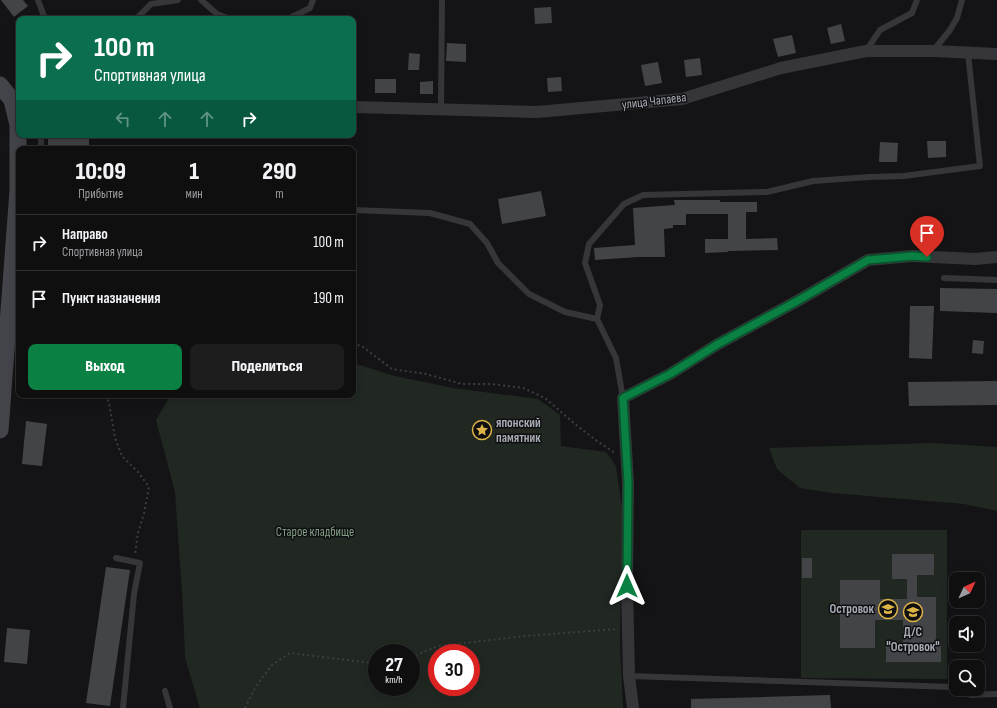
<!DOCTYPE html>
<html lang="ru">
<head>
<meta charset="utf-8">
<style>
  body { margin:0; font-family:"Sofia Sans Condensed",sans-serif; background:#1d1d1e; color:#f1f3f6; height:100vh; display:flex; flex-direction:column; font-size:15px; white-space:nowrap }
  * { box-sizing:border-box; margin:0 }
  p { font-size:13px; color:#9b9c9f }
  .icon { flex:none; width:22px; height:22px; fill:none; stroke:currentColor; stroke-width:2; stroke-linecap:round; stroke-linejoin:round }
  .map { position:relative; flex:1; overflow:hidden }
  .panel { position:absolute; left:16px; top:146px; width:340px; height:252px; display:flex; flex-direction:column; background:#0f0f10; border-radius:8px; box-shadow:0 2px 10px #0003,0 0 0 1px #2f2f30 }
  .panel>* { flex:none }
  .guide { position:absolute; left:16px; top:16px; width:340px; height:122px; border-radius:8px; box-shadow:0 2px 10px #0003,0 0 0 1px #2f2f30; background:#0b6e4f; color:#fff; overflow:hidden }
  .needle { width:26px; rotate:46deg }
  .tools { position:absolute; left:949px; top:572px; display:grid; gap:8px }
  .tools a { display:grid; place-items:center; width:36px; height:36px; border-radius:8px; background:#0f0f10; box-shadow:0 2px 10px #0003,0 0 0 1px #2f2f30; font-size:20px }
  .speed { position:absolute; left:368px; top:644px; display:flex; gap:8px; font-size:20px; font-weight:700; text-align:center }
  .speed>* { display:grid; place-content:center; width:52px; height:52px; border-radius:50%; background:#0f0f10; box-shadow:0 2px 10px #0003,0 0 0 1px #2f2f30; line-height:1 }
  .speed small { font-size:10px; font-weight:400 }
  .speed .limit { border:6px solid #d22; background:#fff; color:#111 }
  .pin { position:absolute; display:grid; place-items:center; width:34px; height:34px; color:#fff; margin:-41px -17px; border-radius:50% 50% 50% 0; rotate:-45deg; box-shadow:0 0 4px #0007 }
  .pin .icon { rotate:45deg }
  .me { position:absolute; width:44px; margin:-22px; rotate:0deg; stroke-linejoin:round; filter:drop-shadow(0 0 3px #0008) }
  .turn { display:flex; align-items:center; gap:14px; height:84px; padding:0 12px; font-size:18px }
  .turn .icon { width:52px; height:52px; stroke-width:2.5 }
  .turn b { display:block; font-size:28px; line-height:34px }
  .lanes { display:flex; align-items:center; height:38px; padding:0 12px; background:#0003; justify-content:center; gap:20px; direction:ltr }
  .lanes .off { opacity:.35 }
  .eta { display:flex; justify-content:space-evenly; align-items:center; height:68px; text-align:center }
  .eta b { font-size:24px; font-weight:800; line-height:28px }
  .cta { display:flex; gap:8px; margin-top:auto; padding:8px 12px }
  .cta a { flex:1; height:46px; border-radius:8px; background:#0b8043; color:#fff; font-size:16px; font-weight:800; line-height:46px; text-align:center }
  .cta a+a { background:#1d1d1e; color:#f1f3f6 }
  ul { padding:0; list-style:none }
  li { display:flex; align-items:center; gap:12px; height:56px; padding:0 12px; border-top:1px solid #2f2f30 }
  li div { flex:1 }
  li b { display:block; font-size:15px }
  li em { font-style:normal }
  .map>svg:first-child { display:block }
</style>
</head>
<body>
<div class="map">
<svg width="997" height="708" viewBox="0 0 997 708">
  <rect width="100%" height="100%" fill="#141416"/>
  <g fill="#212822" fill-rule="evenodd">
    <path d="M 353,363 L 395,376 L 453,388 L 538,399 L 560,415 L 561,446 L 606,452 L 616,466 L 622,509 L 620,644 L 623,708 L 200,708 L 185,658 L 183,607 L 175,492 L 156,420 L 171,395 L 353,395 ZM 377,653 L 411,653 L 411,687 L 377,687 ZM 437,653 L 471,653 L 471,687 L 437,687 Z"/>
    <path d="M 934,443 L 997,447 L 997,511 L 964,504 L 832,493 L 800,488 L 777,469 L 769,448 Z"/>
    <path d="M 801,530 L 947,530 L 947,679 L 801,678 Z"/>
  </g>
  <g fill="#434448">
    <path d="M 1,0 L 23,0 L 28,6 L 14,17 Z"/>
    <path d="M 551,7 L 552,23 L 535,24 L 534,8 Z"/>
    <path d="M 841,24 L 845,41 L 831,44 L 827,28 Z"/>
    <path d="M 792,35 L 796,53 L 778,57 L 773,39 Z"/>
    <path d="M 447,43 L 466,44 L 466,62 L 446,61 Z"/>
    <path d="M 409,53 L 420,54 L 419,70 L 408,70 Z"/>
    <path d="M 700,58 L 702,75 L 686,77 L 684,60 Z"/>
    <path d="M 658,62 L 662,83 L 645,86 L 641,65 Z"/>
    <path d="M 561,77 L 562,91 L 548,92 L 547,78 Z"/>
    <rect x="375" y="79" width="21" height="14"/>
    <path d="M 433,81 L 433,94 L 420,94 L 420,82 Z"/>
    <rect x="48" y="138" width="41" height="11"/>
    <path d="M 927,141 L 946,141 L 946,157 L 928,158 Z"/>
    <path d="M 880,142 L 898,143 L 897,162 L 879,162 Z"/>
    <path d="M 541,191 L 546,216 L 502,224 L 498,199 Z"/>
    <path d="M 674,200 L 720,200 L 720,202 L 757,202 L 757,212 L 746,212 L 746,239 L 777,238 L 778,250 L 728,251 L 728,252 L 705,253 L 705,239 L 728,239 L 728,214 L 686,214 L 686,225 L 673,225 L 673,228 L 664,229 L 665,257 L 638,257 L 595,260 L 594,248 L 635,245 L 633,208 L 675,205 Z"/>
    <path d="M 940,288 L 997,289 L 997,313 L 940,311 Z"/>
    <path d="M 910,306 L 934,306 L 932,359 L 909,358 Z"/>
    <path d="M 973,340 L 984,341 L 983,354 L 972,353 Z"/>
    <path d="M 997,381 L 997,405 L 909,406 L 908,382 Z"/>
    <path d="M 26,421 L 47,424 L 42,466 L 22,464 Z"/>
    <path d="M 892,554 L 934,554 L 934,575 L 917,575 L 917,597 L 936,597 L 936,640 L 941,640 L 941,662 L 886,662 L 886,643 L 903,643 L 903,620 L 875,620 L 875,648 L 840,648 L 840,580 L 880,580 L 880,599 L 907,599 L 907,579 L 892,579 Z"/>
    <rect x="802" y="558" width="10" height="20"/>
    <path d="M 106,567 L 130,570 L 110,706 L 86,703 Z"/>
    <path d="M 7,628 L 30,630 L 27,664 L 4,662 Z"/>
    <path d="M 830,695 L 831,708 L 691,708 L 691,699 Z"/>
  </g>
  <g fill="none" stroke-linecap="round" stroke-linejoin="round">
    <g stroke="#3c3d41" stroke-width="2" stroke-dasharray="2 3" stroke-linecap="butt">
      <path d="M 353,343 L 363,347 L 392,369 L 426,374 L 462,384 L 492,384 L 523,388 L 545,398 L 575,424 L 597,441 L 615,453"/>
      <path d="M 106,395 L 109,403 L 115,438 L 122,456 L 138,472 L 149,487 L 144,513 L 138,533 L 135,554"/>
      <path d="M 411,657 L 438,646 L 525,636 L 617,629"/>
      <path d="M 245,708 L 256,686 L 272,665 L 290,653 L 371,663 L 377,663"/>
    </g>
    <g stroke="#36363a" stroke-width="6">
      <path d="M 38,0 L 45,19"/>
      <path d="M 201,0 L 217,14 L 230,19"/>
      <path d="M 136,19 L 151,4 L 178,0"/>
      <path d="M 288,19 L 310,8 L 313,0"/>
      <path d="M 866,51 L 880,30 L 912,13 L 917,0"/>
      <path d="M 933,51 L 950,30 L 957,18 L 962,0"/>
      <path d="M 441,109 L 442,0"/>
      <path d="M 41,149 L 41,135"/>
      <path d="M 353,210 L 430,213 L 470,224 L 487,243 L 498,263 L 529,294 L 565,312 L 597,319 L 616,358 L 623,398"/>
      <path d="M 944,278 L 997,280"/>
      <path d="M 597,319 L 600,305 L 585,263 L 589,244 L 624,204 L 643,195 L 767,192 L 813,181 L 870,177 L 904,176 L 980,166 L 968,53"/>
      <path d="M 116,558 L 140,563 L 134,594 L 123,708"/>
      <path d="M 629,676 L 953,687 L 956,688"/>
      <path d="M 958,689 L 971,695 L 997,694"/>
      <path d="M 165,691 L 170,708"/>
    </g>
    <g stroke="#36363a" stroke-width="12">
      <path d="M 353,107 L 537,112 L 682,99 L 781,68 L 866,51 L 933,51 L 997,54"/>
      <path d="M 633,708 L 629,676 L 627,586 L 628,483 L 623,398 L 670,374 L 718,344 L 799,300 L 868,260 L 912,256 L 975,259 L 997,257"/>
    </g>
    <path stroke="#44454a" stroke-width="17" d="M 0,85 L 12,100 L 18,125 L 18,191 L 0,430"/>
  </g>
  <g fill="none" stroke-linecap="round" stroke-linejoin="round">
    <defs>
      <path id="route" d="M 627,586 L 628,483 L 623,398 L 670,374 L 718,344 L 799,300 L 868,260 L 912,256 L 927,257"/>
    </defs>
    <use href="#route" stroke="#07532c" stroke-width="10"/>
    <use href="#route" stroke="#0b8043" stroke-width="7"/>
  </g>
  <defs>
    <symbol id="sight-ring" viewBox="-11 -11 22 22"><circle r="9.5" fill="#0f0f11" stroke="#ddb445" stroke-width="1.5"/><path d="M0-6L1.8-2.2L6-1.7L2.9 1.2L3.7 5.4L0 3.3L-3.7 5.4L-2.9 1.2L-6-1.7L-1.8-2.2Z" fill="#ddb445"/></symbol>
    <symbol id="school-ring" viewBox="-11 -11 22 22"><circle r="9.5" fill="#0f0f11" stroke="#ddb445" stroke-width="1.5"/><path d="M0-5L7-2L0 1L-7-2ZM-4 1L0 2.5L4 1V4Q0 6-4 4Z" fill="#ddb445"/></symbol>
  </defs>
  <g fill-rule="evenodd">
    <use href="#sight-ring" x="471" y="419" width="22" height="22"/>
    <use href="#school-ring" x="877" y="598" width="22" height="22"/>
    <use href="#school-ring" x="902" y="601" width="22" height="22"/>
  </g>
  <g text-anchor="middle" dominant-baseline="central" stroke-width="3" stroke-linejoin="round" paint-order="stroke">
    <g font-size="13" fill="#a7abb4" stroke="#0f0f11">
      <text transform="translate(654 101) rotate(-7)">улица Чапаева</text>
    </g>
    <g font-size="13" font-weight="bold" fill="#a7abb4" stroke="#0f0f11" text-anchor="start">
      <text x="496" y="423">японский<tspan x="496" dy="15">памятник</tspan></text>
      <text x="874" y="609" text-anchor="end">Островок</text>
      <text x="913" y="632" text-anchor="middle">Д/С<tspan x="913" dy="15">"Островок"</tspan></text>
    </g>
    <g font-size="13" fill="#819d84" stroke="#0f0f11">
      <text x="315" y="532">Старое кладбище</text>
    </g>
  </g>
</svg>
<div class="tools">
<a><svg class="needle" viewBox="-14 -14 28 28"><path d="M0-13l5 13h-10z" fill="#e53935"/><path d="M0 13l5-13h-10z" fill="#9b9c9f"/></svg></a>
<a><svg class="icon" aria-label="sound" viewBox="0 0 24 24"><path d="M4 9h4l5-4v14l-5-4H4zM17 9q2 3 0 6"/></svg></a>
<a><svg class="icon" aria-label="search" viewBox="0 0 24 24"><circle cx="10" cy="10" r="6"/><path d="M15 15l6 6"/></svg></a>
</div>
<div class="speed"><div>27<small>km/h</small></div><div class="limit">30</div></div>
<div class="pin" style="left:927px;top:257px;background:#d93025"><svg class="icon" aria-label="arrive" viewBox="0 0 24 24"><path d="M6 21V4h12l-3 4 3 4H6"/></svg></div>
<svg class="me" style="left:627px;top:586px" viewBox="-20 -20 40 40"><path d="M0-17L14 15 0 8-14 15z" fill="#0b8043" stroke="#fff" stroke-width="4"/></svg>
<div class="guide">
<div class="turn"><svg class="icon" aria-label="right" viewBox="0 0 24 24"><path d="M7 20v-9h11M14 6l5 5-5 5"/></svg><div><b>100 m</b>Спортивная улица</div></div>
<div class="lanes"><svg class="icon off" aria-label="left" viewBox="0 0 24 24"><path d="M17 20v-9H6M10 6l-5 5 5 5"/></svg><svg class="icon off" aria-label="ahead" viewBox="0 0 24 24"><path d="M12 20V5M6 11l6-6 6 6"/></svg><svg class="icon off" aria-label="ahead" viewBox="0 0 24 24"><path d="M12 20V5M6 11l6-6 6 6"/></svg><svg class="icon" aria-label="right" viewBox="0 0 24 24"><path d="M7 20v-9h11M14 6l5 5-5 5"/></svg></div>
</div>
<section class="panel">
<div class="eta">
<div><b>10:09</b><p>Прибытие</p></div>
<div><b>1</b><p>мин</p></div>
<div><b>290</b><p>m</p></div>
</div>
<ul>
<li><svg class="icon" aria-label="right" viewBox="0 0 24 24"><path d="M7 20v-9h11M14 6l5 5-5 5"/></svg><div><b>Направо</b><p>Спортивная улица</p></div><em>100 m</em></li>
<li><svg class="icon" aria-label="arrive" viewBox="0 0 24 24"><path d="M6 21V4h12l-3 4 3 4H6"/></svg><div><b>Пункт назначения</b></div><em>190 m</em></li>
</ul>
<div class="cta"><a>Выход</a><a>Поделиться</a></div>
</section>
</div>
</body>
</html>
